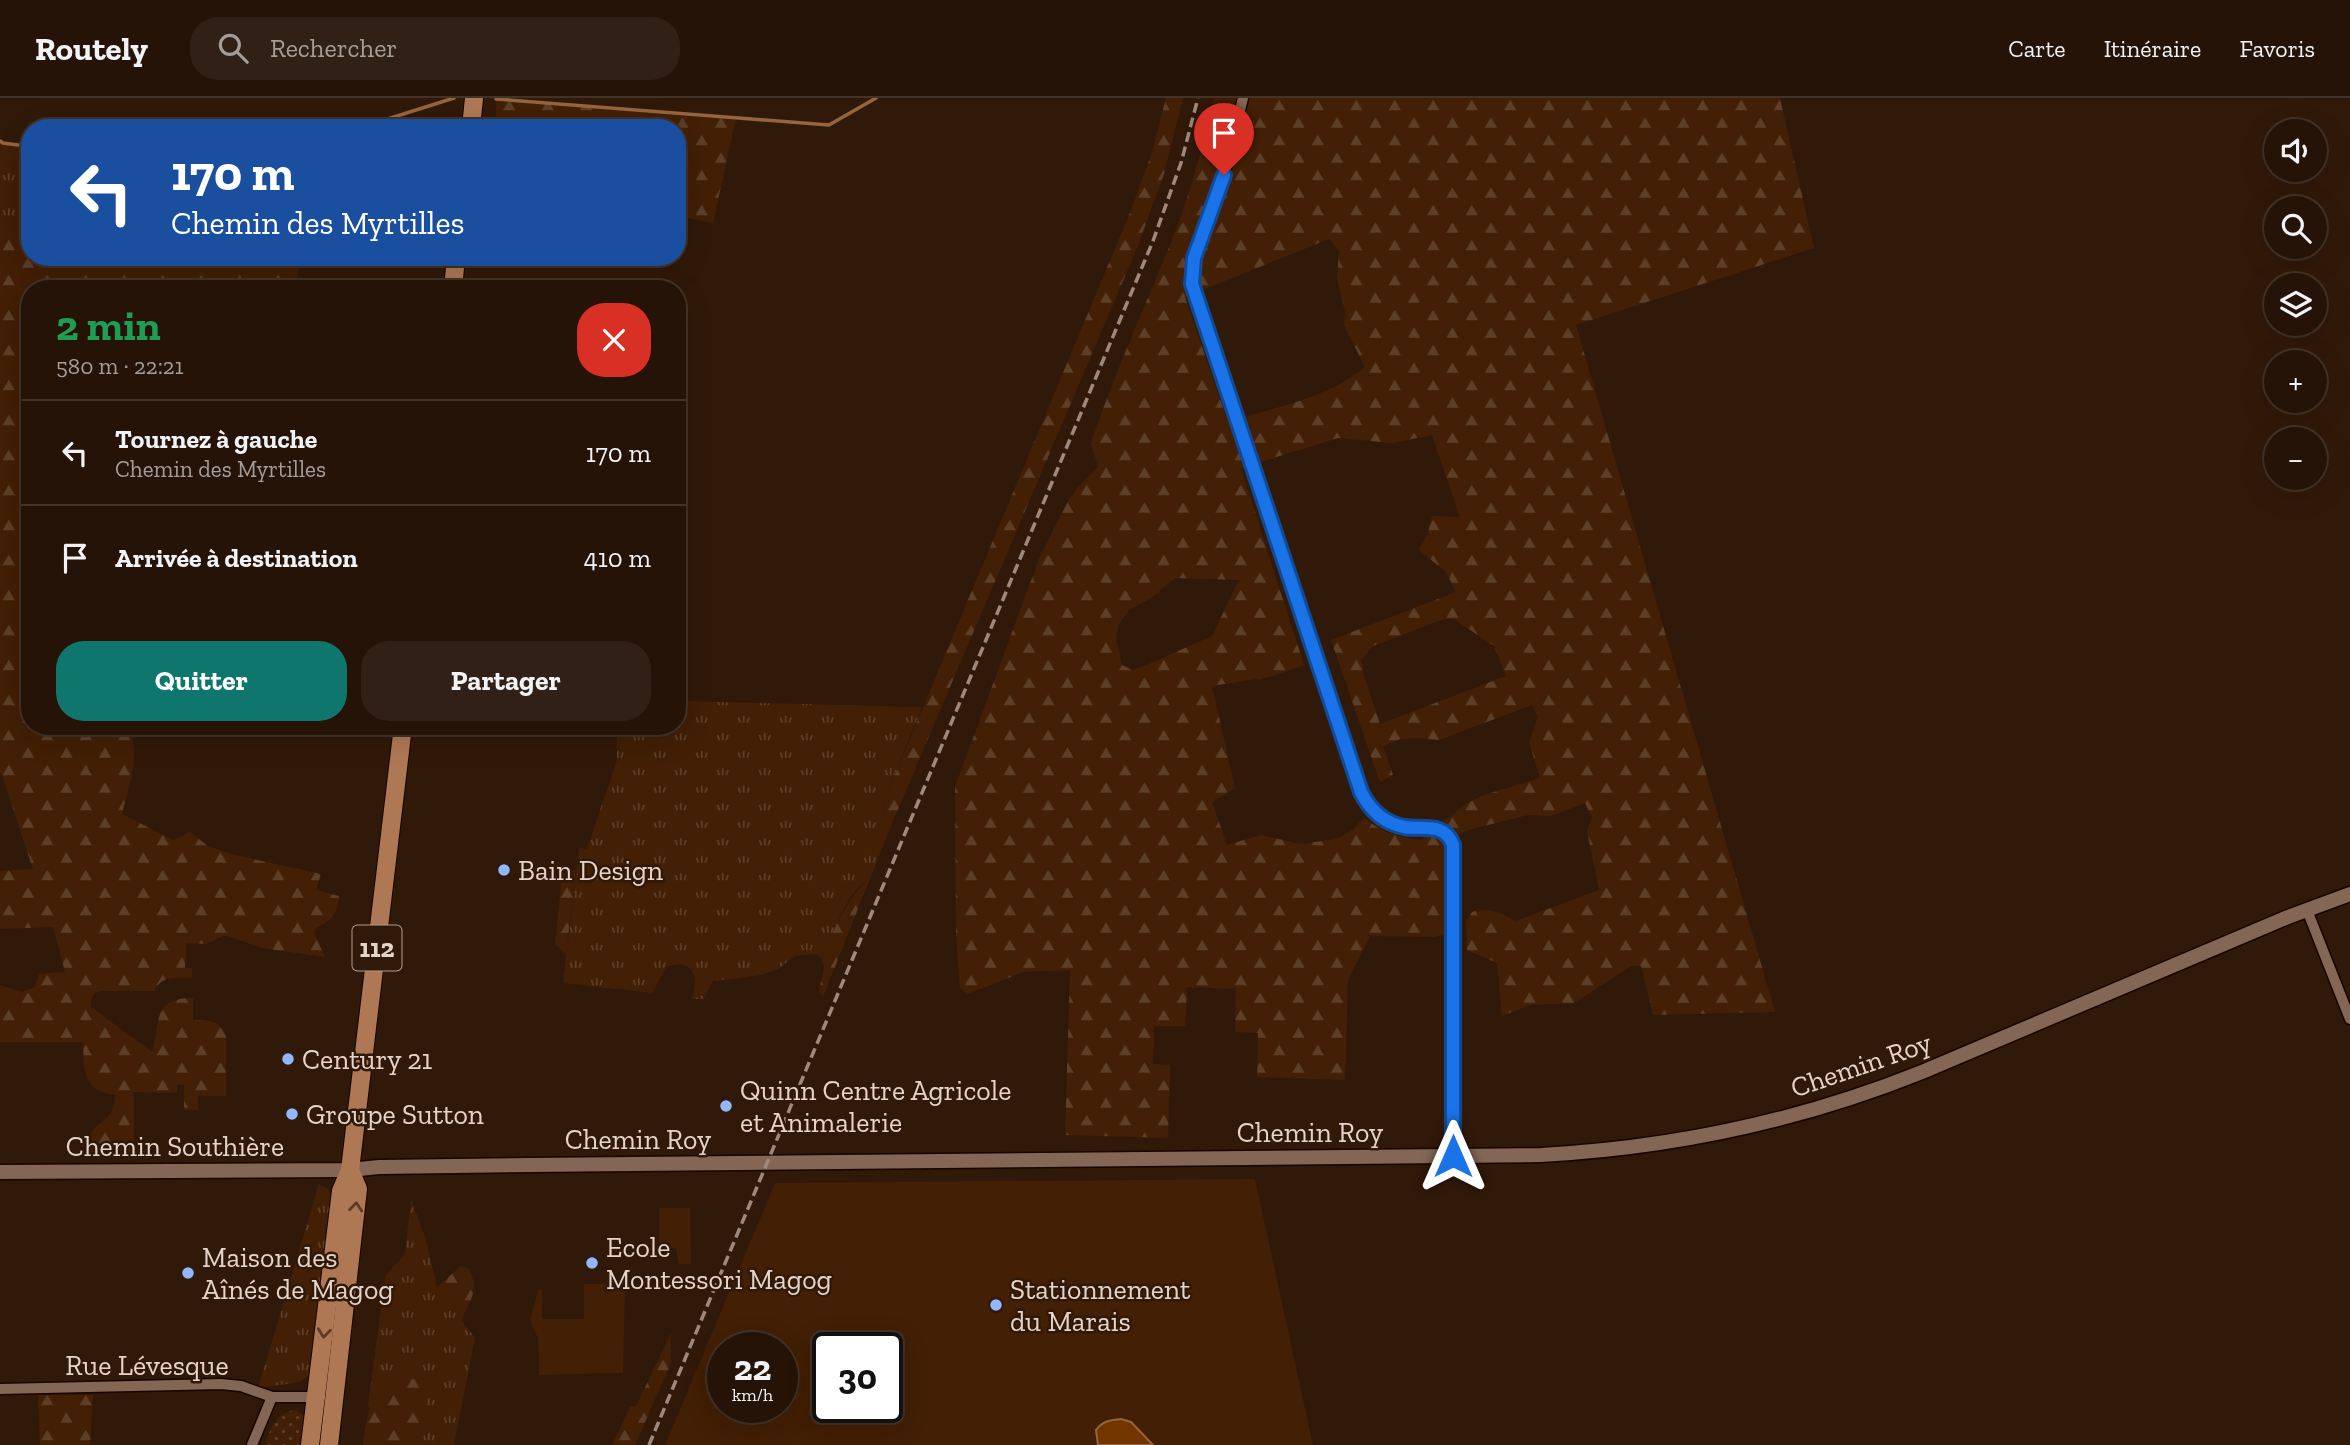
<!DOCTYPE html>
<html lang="fr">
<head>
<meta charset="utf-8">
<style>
  body { margin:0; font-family:"Zilla Slab",serif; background:#312015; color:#f1f3f6; height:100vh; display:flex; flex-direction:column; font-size:26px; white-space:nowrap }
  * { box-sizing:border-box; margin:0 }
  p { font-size:23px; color:#a39e9b }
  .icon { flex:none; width:38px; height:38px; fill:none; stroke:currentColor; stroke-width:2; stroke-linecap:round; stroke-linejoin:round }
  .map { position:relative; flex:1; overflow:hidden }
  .panel { position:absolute; left:21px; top:182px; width:665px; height:455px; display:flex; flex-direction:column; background:#251307; border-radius:28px; box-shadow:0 7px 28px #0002,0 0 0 2px #423228 }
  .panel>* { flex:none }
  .top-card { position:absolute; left:21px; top:21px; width:665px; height:147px; border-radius:28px; box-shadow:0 7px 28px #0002,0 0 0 2px #423228; background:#1a4fa0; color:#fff; overflow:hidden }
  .fabs { position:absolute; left:2264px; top:21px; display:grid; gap:14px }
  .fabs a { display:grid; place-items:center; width:63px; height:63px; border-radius:50%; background:#251307; box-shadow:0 7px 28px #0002,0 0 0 2px #423228; font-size:35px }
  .speed { position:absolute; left:707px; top:1234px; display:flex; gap:14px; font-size:35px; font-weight:700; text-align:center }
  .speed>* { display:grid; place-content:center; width:91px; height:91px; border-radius:50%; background:#251307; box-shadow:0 7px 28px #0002,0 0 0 2px #423228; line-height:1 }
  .speed small { font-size:18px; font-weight:400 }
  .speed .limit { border:4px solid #111; border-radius:10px; background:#fff; color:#111 }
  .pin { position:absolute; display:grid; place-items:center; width:60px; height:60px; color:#fff; margin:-72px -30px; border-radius:50% 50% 50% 0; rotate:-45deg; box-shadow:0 0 7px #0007 }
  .pin .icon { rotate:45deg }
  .me { position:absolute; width:77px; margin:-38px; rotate:0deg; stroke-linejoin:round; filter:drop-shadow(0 0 5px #0008) }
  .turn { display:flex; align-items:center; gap:24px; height:147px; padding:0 35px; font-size:32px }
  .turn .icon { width:91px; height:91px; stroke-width:2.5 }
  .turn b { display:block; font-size:49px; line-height:60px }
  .round { display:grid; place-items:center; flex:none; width:74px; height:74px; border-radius:28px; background:#312015 }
  .head { display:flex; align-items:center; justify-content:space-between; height:119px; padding:0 35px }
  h1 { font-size:42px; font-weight:700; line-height:52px; color:#1e9e55 }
  .button { display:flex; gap:14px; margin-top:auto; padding:14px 35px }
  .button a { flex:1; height:80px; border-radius:28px; background:#0f766e; color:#fff; font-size:28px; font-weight:700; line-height:80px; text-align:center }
  .button a+a { background:#312015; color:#f1f3f6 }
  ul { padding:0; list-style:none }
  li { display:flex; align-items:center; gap:21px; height:105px; padding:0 35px; border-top:2px solid #423228 }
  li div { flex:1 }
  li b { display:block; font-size:26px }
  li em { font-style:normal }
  header { display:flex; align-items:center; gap:42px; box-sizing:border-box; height:98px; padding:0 35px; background:#251307; border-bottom:2px solid #423228 }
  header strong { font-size:33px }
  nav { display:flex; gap:38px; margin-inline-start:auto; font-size:24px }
  .search { width:490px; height:63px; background:#312015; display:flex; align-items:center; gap:18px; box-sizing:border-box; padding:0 24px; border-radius:28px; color:#a39e9b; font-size:26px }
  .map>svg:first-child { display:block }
</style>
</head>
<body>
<header>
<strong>Routely</strong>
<div class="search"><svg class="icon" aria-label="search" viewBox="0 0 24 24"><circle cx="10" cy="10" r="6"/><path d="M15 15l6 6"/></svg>Rechercher</div>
<nav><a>Carte</a><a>Itinéraire</a><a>Favoris</a></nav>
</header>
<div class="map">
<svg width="2350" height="1347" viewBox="0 0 2350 1347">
  <defs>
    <pattern id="grass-tufts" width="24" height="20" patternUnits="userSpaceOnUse" patternTransform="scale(1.75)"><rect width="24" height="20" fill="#421f05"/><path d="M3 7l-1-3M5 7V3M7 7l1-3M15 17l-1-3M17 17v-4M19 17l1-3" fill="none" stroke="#5d3f28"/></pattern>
    <pattern id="forest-firs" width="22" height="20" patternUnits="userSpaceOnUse" patternTransform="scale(1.75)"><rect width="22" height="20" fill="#421f05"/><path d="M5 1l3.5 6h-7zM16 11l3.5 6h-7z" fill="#5d3f28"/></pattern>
    <pattern id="garden-dots" width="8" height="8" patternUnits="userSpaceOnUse" patternTransform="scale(1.75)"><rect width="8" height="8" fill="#421f05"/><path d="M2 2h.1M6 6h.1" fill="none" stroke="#5d3f28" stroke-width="1.8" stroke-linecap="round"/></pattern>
  </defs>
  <rect width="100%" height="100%" fill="#311909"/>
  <g fill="url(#grass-tufts)">
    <path d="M 0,59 L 30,72 L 30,111 L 0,121 Z"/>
    <path d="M 677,603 L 922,609 L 883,705 L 884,722 L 888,735 L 871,778 L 854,794 L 843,812 L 821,860 L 815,856 L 795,858 L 778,871 L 761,877 L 713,883 L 704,901 L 692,901 C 700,878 692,859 666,869 L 652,895 L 563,885 L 579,750 L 587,751 L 617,662 L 617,628 L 677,628 Z"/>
    <path d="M 319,1086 L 328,1091 L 332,1100 L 311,1275 L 300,1284 L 258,1290 Z"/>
    <path d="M 411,1101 L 426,1142 L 437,1189 L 475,1240 L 454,1347 L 422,1347 L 427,1316 L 368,1309 L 385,1178 L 405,1156 Z"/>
  </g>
  <g fill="url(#forest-firs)" fill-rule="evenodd">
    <path d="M 1166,0 L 1183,0 L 1164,76 L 1137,150 L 888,735 L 884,722 L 883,705 L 1132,110 L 1152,54 Z"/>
    <path d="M 1214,0 L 1780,0 L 1814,150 L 1576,227 L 1775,914 L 1653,917 L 1641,868 L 1631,868 L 1574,905 L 1530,907 L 1502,918 L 1497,865 L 1467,852 L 1466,823 L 1472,814 C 1490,809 1500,814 1516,823 L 1599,792 L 1587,733 L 1592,719 L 1585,705 L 1551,718 L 1528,717 L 1468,732 L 1454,739 L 1444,749 L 1444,837 L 1434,839 L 1370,838 L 1348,882 L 1345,982 L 1257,979 L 1258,935 L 1235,934 L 1236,891 L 1187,889 L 1185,928 L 1154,928 L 1153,966 L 1170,967 L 1168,1040 L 1065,1037 L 1070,872 L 1023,874 L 968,896 L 960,890 L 956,838 L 955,689 L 1039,461 L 1067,405 L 1078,389 L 1098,369 L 1091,345 C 1115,273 1147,205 1175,134 C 1192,91 1203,45 1214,0 ZM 1329,141 L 1339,153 L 1337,181 L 1345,214 L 1344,227 L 1365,269 C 1327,301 1275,309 1228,324 L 1185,199 ZM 1432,337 L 1460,419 L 1432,418 L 1428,435 L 1419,452 L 1446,474 L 1456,494 L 1331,542 L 1380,684 L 1393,677 L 1383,648 L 1401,641 L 1418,640 L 1439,642 L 1532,607 L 1538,619 L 1529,644 L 1540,680 L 1481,698 L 1466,706 L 1421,742 C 1398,739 1383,735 1364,720 L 1351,733 L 1337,741 L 1300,746 L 1261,737 L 1227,747 L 1212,704 L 1235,690 L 1212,588 L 1269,579 L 1304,567 L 1241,370 L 1338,340 L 1393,345 ZM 1175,480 L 1239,482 L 1212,538 L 1142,569 L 1132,572 L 1122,567 L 1116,539 L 1119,526 L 1128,513 L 1151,500 ZM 1444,521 L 1454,521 L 1494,548 L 1506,578 L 1380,626 L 1364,578 L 1361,562 L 1373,548 Z"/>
    <path d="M 496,1 L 736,20 L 713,125 L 677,118 L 677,30 L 496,30 Z"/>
    <path d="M 0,43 L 3,45 L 25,48 L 30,55 L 30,72 L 0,59 Z"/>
    <path d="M 30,111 L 30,159 L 300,159 L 296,191 L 30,191 L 30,628 L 127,628 C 143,656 128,688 122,716 L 173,742 L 190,734 L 208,748 L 235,757 L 321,776 L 316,792 L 339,798 C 337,817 332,822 316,830 L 314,835 L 325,859 L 262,850 L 225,837 L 207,846 L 186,845 L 185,870 L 192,870 L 192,880 C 178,880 160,877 155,893 L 100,893 C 92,896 90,900 91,909 L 152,954 C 161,924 151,900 193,900 L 193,922 C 208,922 219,922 226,937 L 226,998 L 198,998 L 198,1012 L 184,1012 L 184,986 L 177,987 L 177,995 L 134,994 L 134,1059 L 83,1059 C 86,1049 87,1039 94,1031 C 108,1017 113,1020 115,997 C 82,993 84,972 83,944 L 0,944 L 0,887 L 22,894 L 35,889 L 39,876 L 65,874 L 53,829 L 0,831 L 0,773 L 33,771 L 2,677 L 0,677 L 0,121 Z"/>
    <path d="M 576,772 L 566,856 L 555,846 L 562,779 L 565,775 Z"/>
    <path d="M 871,778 L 823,899 L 819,893 L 824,869 L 821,860 C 836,828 845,803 871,778 Z"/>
    <path d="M 461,1168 L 468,1170 C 480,1190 471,1202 461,1222 L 437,1189 Z"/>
    <path d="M 671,1235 L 671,1265 L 635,1347 L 612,1347 L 630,1309 L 636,1308 Z"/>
    <path d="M 421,1280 C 432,1301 426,1325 422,1347 L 363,1347 C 369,1304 371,1283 421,1280 Z"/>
    <path d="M 38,1297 L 93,1297 L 90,1347 L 40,1347 Z"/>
  </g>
  <g fill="#421f05" fill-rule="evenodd">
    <path d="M 1255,1081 L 1313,1347 L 665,1347 L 775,1085 ZM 723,1250 L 782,1250 L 782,1309 L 723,1309 ZM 828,1250 L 887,1250 L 887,1309 L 828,1309 Z"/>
    <path d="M 659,1110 L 690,1110 L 691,1166 L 679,1166 L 676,1150 L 659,1150 Z"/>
    <path d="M 584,1186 L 643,1186 L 642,1192 L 625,1192 L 623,1275 L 539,1277 L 538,1240 L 530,1223 L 538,1192 L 542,1192 L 542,1221 L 584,1221 Z"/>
  </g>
  <g fill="url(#garden-dots)">
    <path d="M 782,1277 L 798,1301 L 766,1322 L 741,1315 L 743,1309 L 782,1309 Z"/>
    <path d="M 295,1312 L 305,1318 L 302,1347 L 265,1347 C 270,1330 276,1316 295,1312 Z"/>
  </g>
  <path fill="#733500" stroke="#95653d" stroke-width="2" d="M 1121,1321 L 1131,1324 L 1153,1347 L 1098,1347 L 1096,1332 C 1102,1323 1111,1322 1121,1321 Z"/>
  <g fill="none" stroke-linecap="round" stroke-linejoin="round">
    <g stroke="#95653d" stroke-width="3.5">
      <path d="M 496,1 L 829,27 L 876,0"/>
      <path d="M 359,30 L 454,0"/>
      <path d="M 0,43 L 3,45 L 25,48 L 30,55"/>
    </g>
    <defs>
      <g id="minor">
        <path d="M 1243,0 L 1224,77 L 1194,160 L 1192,186 L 1361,694 C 1370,711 1384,725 1404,729 C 1424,732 1445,724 1453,747 L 1453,1057"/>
        <path d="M 2307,812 L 2350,921"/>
        <path d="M 0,1291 L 221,1286 L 241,1288 L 272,1299 L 320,1299"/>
        <path d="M 252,1347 L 272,1299"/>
      </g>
      <path id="tertiary" d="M 0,1074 L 350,1072 L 379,1069 L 530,1067 L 1541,1057 C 1672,1050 1800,1023 1922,974 L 2288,819 L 2350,796"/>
      <g id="primary">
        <path d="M 471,30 L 474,0"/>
        <path d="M 453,191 L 456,159"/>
        <path d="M 310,1347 L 341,1093 L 350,1072 L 403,628"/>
        <path d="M 329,1347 L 358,1091 L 350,1072"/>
      </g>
    </defs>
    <use href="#minor" stroke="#180400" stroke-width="13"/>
    <use href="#tertiary" stroke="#180400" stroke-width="17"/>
    <use href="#primary" stroke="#180400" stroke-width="20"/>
    <use href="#minor" stroke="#836654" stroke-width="10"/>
    <use href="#tertiary" stroke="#836654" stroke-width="14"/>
    <use href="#primary" stroke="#af7855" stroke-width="18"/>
    <path stroke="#9d897d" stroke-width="3.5" stroke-dasharray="10 5" stroke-linecap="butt" d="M 649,1347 L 1153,143 L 1181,65 L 1198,0"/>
  </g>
  <defs><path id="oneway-chevron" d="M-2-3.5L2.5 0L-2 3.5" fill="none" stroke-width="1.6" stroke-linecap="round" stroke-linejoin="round" transform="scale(1.75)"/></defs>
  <g stroke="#5d3a24">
    <use href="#oneway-chevron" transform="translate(356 1109) rotate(-84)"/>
    <use href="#oneway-chevron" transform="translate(324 1235) rotate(97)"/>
  </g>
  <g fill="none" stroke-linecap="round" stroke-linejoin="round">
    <defs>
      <path id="route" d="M 1224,77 L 1194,160 L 1192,186 L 1361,694 C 1370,712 1384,725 1404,729 C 1424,732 1445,724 1453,747 L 1453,1058"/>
    </defs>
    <use href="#route" stroke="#114b97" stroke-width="18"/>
    <use href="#route" stroke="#1a73e8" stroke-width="12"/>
  </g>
  <g fill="#93b7fd" stroke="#311909" stroke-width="2.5">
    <circle cx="504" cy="772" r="7"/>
    <circle cx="288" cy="961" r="7"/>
    <circle cx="726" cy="1008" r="7"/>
    <circle cx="292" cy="1016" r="7"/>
    <circle cx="592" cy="1165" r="7"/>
    <circle cx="188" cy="1175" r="7"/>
    <circle cx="996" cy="1207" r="7"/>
  </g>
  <g text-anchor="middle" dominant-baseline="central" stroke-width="5" stroke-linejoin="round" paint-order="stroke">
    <rect fill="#311909" stroke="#af9c90" stroke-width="2" x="352.5" y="827.5" width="49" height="45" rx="5"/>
    <g font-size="26" font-weight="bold" fill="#e5d4ca">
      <text x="377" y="850">112</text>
    </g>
    <g font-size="28" fill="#e5d4ca" stroke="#311909" text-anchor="start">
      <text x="518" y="772">Bain Design</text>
      <text x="302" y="961">Century 21</text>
      <text x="740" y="992">Quinn Centre Agricole<tspan x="740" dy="32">et Animalerie</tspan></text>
      <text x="306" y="1016">Groupe Sutton</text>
      <text x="606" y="1149">Ecole<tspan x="606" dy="32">Montessori Magog</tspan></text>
      <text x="202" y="1159">Maison des<tspan x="202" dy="32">Aînés de Magog</tspan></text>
      <text x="1010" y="1191">Stationnement<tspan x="1010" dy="32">du Marais</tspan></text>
    </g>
    <g font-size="28" fill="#e5d4ca" stroke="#311909">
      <text transform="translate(1861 967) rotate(-19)">Chemin Roy</text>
      <text x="1310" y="1034">Chemin Roy</text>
      <text x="638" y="1041">Chemin Roy</text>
      <text x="175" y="1048">Chemin Southière</text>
      <text x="147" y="1267">Rue Lévesque</text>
    </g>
  </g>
</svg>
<div class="fabs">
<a><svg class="icon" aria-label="sound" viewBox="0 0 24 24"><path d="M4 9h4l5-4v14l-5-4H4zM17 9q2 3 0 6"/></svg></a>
<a><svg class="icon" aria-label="search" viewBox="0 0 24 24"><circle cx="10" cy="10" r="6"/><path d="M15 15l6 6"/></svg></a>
<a><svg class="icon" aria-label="layers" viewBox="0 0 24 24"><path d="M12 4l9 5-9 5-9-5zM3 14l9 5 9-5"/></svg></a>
<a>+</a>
<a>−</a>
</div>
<div class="speed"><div>22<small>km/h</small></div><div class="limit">30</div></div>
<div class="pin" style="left:1224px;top:77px;background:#d93025"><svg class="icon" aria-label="arrive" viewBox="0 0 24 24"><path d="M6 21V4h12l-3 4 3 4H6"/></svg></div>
<svg class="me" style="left:1453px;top:1058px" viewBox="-20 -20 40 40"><path d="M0-17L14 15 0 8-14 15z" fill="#1a73e8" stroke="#fff" stroke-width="4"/></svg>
<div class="top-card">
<div class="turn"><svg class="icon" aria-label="left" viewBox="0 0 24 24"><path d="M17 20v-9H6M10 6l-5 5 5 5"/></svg><div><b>170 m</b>Chemin des Myrtilles</div></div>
</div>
<section class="panel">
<div class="head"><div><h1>2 min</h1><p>580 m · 22:21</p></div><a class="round" style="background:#d93025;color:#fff"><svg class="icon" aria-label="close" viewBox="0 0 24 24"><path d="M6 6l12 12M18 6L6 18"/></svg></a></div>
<ul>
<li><svg class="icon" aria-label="left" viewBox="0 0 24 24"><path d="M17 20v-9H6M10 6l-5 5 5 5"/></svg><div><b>Tournez à gauche</b><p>Chemin des Myrtilles</p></div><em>170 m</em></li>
<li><svg class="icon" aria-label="arrive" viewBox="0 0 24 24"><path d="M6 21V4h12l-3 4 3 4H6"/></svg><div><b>Arrivée à destination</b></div><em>410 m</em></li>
</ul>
<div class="button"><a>Quitter</a><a>Partager</a></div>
</section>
</div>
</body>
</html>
